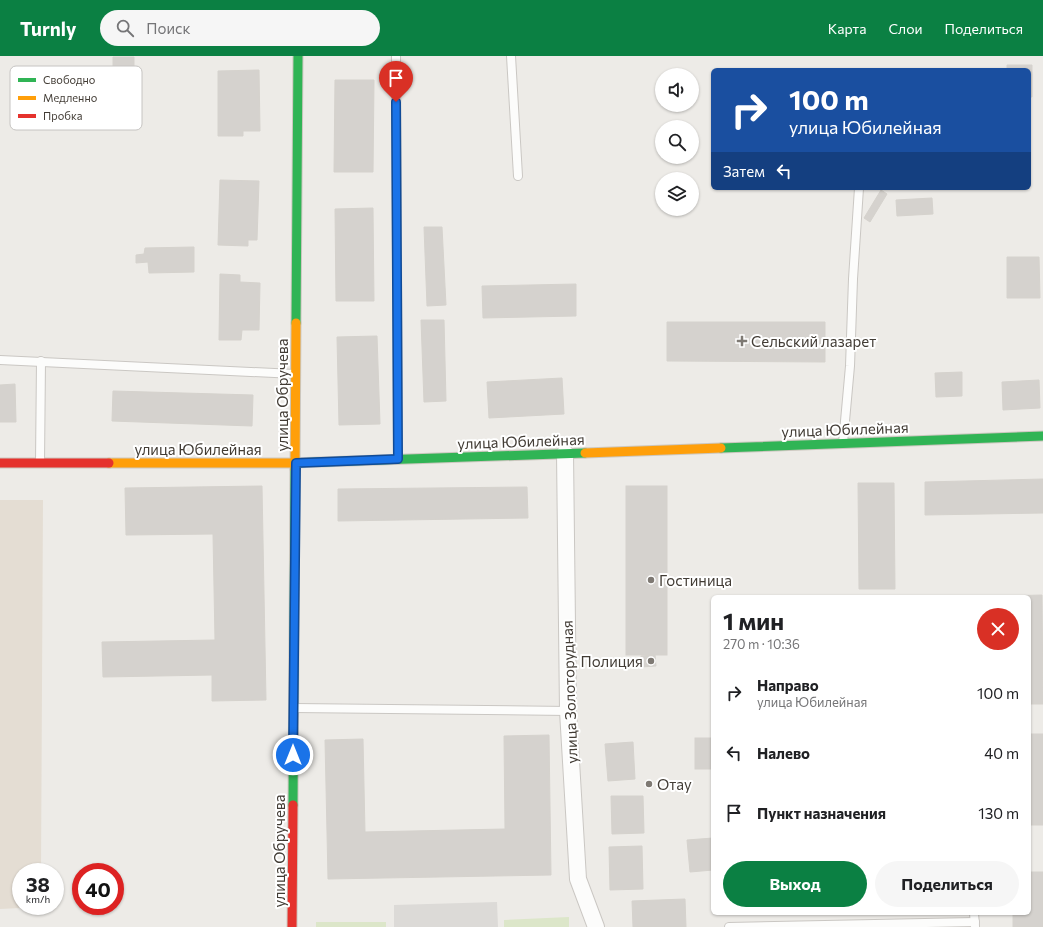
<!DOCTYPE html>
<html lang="ru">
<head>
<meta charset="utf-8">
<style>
  body { margin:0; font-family:Commissioner,sans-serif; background:#f6f6f6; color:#202124; height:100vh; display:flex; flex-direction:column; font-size:15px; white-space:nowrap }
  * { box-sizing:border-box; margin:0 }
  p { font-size:13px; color:#757577 }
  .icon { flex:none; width:22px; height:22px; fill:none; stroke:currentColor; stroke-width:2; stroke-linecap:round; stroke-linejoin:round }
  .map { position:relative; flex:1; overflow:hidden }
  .side { position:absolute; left:711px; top:539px; width:320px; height:320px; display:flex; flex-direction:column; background:#fff; border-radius:6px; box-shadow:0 1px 3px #0004 }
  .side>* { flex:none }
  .banner { position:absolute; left:711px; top:12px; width:320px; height:122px; border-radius:6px; box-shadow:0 1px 3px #0004; background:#1a4fa0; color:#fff; overflow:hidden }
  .tools { position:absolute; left:655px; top:12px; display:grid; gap:8px }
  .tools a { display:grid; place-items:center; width:44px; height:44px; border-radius:50%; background:#fff; box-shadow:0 1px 3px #0004; font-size:20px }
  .speed { position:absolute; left:12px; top:807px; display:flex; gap:8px; font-size:20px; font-weight:700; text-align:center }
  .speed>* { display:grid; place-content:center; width:52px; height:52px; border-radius:50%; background:#fff; box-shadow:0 1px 3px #0004; line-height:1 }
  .speed small { font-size:10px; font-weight:400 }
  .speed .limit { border:6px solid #d22; background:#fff; color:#111 }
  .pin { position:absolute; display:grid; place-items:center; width:34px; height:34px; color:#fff; margin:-41px -17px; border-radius:50% 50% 50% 0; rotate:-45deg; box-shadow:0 0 4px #0007 }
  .pin .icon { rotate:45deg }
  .me { position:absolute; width:44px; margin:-22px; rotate:0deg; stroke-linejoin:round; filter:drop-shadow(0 0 3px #0008) }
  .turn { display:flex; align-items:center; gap:14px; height:84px; padding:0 12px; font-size:18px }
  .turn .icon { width:52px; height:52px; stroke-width:2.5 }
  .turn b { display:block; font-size:28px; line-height:34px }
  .then { display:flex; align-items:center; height:38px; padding:0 12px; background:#0003; gap:8px; font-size:15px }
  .round { display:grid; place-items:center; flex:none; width:42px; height:42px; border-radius:21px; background:#f6f6f6 }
  .head { display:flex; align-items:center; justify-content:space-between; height:68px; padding:0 12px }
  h1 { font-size:24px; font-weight:700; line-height:30px }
  .action { display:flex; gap:8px; margin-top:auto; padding:8px 12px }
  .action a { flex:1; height:46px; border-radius:24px; background:#0b8043; color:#fff; font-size:16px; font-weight:700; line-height:46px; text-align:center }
  .action a+a { background:#f6f6f6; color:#202124 }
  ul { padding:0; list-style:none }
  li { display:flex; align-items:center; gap:12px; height:60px; padding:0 12px }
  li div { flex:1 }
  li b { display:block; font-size:15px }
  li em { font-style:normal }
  header { display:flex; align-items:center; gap:24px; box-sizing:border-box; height:56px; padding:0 20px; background:#0b8043; color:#fff }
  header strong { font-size:19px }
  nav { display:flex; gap:22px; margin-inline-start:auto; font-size:14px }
  .search { width:280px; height:36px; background:#f6f6f6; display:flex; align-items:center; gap:10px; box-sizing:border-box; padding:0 14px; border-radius:22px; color:#757577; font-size:15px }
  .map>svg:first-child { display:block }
</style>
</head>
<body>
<header>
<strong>Turnly</strong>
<div class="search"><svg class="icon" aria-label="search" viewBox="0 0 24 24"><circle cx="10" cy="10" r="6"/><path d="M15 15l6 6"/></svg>Поиск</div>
<nav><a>Карта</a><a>Слои</a><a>Поделиться</a></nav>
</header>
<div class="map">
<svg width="1043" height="871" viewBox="0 0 1043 871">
  <rect width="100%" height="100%" fill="#edebe7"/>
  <path fill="#e4ddd3" d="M 0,444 L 43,444 L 41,816 L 21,816 L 21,850 L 41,851 L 0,853 Z"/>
  <g fill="#dce6c9">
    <path d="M 569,861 L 569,871 L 504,871 L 504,864 Z"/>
    <rect x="316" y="866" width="70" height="5"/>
  </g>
  <path fill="#dcdad7" d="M 497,846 L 498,871 L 394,871 L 394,849 Z"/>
  <g fill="#d5d2ce" stroke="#d5d2cd">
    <path d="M 113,1 L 134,1 L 134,25 L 113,24 Z"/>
    <path d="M 1007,9 L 1032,9 L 1032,41 L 1029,41 L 1029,14 L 1007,14 Z"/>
    <path d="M 259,14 L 260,75 L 243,75 L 243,80 L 218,80 L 218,15 Z"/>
    <path d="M 335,24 L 374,24 L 373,116 L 334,116 Z"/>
    <path d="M 220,124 L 259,125 L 257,184 L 248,184 L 248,190 L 218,189 Z"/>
    <path d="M 881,134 L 887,138 L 870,166 L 864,162 Z"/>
    <path d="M 932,142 L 933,158 L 897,160 L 896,144 Z"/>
    <path d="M 373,152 L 374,245 L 336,245 L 335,153 Z"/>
    <path d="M 424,171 L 442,171 L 446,249 L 427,250 Z"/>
    <path d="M 194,191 L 194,216 L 149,217 L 148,206 L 136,207 L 136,199 L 144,198 L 145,192 Z"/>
    <path d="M 1007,201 L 1039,201 L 1040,242 L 1007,242 Z"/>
    <path d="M 220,218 L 240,219 L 240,226 L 260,227 L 259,274 L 242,274 L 241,284 L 219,284 Z"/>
    <path d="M 576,228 L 576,260 L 483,262 L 482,230 Z"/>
    <path d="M 421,264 L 444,264 L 446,345 L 424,346 Z"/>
    <path d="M 667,266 L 825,266 L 825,306 L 667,305 Z"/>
    <path d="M 377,280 L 380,368 L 339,369 L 337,281 Z"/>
    <path d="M 962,316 L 962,340 L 936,341 L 935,317 Z"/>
    <path d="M 562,322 L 564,358 L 489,362 L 487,326 Z"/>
    <path d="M 1039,324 L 1040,352 L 1003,354 L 1002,326 Z"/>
    <path d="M 15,328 L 16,366 L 0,366 L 0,329 Z"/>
    <path d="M 113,335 L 253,339 L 252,370 L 112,365 Z"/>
    <path d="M 1043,423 L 1043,457 L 925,459 L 925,426 Z"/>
    <path d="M 858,427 L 894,427 L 895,533 L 859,533 Z"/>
    <path d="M 262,430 L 266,644 L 212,645 L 212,619 L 103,621 L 102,586 L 215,584 L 213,478 L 126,479 L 125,432 Z"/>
    <rect x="626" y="430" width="41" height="169"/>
    <path d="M 527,431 L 528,462 L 338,465 L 338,433 Z"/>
    <path d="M 1042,539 L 1043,648 L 1029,648 L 1029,541 L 1004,540 Z"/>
    <path d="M 655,599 L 656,610 L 641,611 L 641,600 Z"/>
    <rect x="1029" y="678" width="14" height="91"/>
    <path d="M 549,679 L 551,819 L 328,823 L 325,684 L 363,683 L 365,776 L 505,773 L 504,680 Z"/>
    <rect x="695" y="682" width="18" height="31"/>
    <path d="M 633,686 L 635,723 L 608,725 L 605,688 Z"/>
    <path d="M 611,740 L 643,740 L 644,777 L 612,778 Z"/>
    <path d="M 713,782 L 713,814 L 690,816 L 687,784 Z"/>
    <path d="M 642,790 L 643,833 L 610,834 L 609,791 Z"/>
    <path d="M 1029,816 L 1043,816 L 1043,871 L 1013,871 L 1013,857 L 1029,857 Z"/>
    <path d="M 685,843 L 686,871 L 633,871 L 632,845 Z"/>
  </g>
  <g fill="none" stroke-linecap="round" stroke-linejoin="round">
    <defs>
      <g id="lane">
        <path d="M 396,0 L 398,402"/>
        <path d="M 511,0 L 518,120"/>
        <path d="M 0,304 L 295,318"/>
        <path d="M 843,387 L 850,310 L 853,223 L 859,132"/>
        <path d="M 40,406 L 41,305"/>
        <path d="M 294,652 L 568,655"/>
        <path d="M 974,857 L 975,870"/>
        <path d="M 729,871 L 975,866"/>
      </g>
      <path id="street" d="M 565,397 L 568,655 L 578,823 L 596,871"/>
      <g id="fast">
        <path d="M 296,267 L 298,0"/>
        <path d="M 721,392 L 1043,380"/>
        <path d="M 292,407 L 585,397"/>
        <path d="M 293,749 L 295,413"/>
      </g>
      <g id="slow">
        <path d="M 585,397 L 721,392"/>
        <path d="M 109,407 L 292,407"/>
        <path d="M 295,413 L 296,267"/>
      </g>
      <g id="jam">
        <path d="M 0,407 L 109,407"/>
        <path d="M 292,871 L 293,749"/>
      </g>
    </defs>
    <use href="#lane" stroke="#cac7c3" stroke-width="10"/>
    <use href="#street" stroke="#cac7c3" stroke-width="18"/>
    <use href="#fast" stroke="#ccc7bf" stroke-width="11"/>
    <use href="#slow" stroke="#ccc7bf" stroke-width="11"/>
    <use href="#jam" stroke="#ccc7bf" stroke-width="11"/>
    <use href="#lane" stroke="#fcfcfb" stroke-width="8"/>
    <use href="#street" stroke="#fcfcfb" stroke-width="16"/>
    <use href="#fast" stroke="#30b455" stroke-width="9"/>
    <use href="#slow" stroke="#ff9f0a" stroke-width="9"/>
    <use href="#jam" stroke="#e5322d" stroke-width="9"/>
  </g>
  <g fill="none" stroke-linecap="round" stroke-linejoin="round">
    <defs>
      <path id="route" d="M 293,699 L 296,407 L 398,403 L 396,46"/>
    </defs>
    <use href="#route" stroke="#114b97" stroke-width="10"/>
    <use href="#route" stroke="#1a73e8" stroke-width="7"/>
  </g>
  <g fill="#7e7973" stroke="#fff" stroke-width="1.5">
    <path d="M740 279h4v4h4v4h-4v4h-4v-4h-4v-4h4z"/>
    <circle cx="651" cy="524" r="4"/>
    <circle cx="651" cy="605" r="4"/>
    <circle cx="649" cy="728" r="4"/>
  </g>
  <g text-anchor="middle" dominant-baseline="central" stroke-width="4" stroke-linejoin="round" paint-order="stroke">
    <g font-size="15" fill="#423c35" stroke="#fff" text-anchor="start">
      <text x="751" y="285">Сельский лазарет</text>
      <text x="659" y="524">Гостиница</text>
      <text x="643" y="605" text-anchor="end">Полиция</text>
      <text x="657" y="728">Отау</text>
    </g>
    <g font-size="15" fill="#423c35" stroke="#fff">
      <text transform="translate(282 339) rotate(-90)">улица Обручева</text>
      <text transform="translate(845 373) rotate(-2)">улица Юбилейная</text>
      <text transform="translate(521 385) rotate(-2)">улица Юбилейная</text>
      <text x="198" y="393">улица Юбилейная</text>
      <text transform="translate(569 636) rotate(-92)">улица Золоторудная</text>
      <text transform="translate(279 795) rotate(-90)">улица Обручева</text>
    </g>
  </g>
  <rect x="10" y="10" width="132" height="64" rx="6" fill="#fff" stroke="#c6c4c2" stroke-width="1"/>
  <rect x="18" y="22" width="18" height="4" fill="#30b455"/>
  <rect x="18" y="40" width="18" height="4" fill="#ff9f0a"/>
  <rect x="18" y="58" width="18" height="4" fill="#e5322d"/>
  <g font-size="11" fill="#423c35">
    <text x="43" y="28">Свободно</text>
    <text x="43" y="46">Медленно</text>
    <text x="43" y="64">Пробка</text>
  </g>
</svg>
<div class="tools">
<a><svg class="icon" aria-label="sound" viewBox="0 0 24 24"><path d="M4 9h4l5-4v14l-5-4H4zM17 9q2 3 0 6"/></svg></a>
<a><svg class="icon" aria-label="search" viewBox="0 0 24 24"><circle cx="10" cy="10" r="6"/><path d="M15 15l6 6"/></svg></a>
<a><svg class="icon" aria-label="layers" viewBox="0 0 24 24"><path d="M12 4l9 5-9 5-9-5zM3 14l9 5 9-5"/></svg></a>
</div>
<div class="speed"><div>38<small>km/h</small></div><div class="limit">40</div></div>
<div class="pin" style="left:396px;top:46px;background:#d93025"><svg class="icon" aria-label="arrive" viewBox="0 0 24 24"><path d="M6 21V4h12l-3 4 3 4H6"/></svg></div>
<svg class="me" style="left:293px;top:699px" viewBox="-20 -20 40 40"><circle r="17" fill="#1a73e8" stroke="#fff" stroke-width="3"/><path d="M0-11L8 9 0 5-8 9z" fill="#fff"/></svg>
<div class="banner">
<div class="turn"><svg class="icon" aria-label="right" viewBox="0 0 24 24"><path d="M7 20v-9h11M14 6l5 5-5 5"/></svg><div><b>100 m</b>улица Юбилейная</div></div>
<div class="then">Затем<svg class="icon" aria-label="left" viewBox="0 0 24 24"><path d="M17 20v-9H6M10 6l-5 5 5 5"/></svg></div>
</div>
<section class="side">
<div class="head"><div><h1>1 мин</h1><p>270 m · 10:36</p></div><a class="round" style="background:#d93025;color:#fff"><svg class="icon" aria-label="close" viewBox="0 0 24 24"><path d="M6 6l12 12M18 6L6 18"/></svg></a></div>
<ul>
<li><svg class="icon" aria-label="right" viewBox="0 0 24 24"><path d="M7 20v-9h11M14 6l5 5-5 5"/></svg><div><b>Направо</b><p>улица Юбилейная</p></div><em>100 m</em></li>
<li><svg class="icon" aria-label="left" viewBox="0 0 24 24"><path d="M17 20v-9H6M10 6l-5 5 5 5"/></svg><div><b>Налево</b></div><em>40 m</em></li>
<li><svg class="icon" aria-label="arrive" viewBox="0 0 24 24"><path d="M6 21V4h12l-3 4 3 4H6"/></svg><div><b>Пункт назначения</b></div><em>130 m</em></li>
</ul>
<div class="action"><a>Выход</a><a>Поделиться</a></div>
</section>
</div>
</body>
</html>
